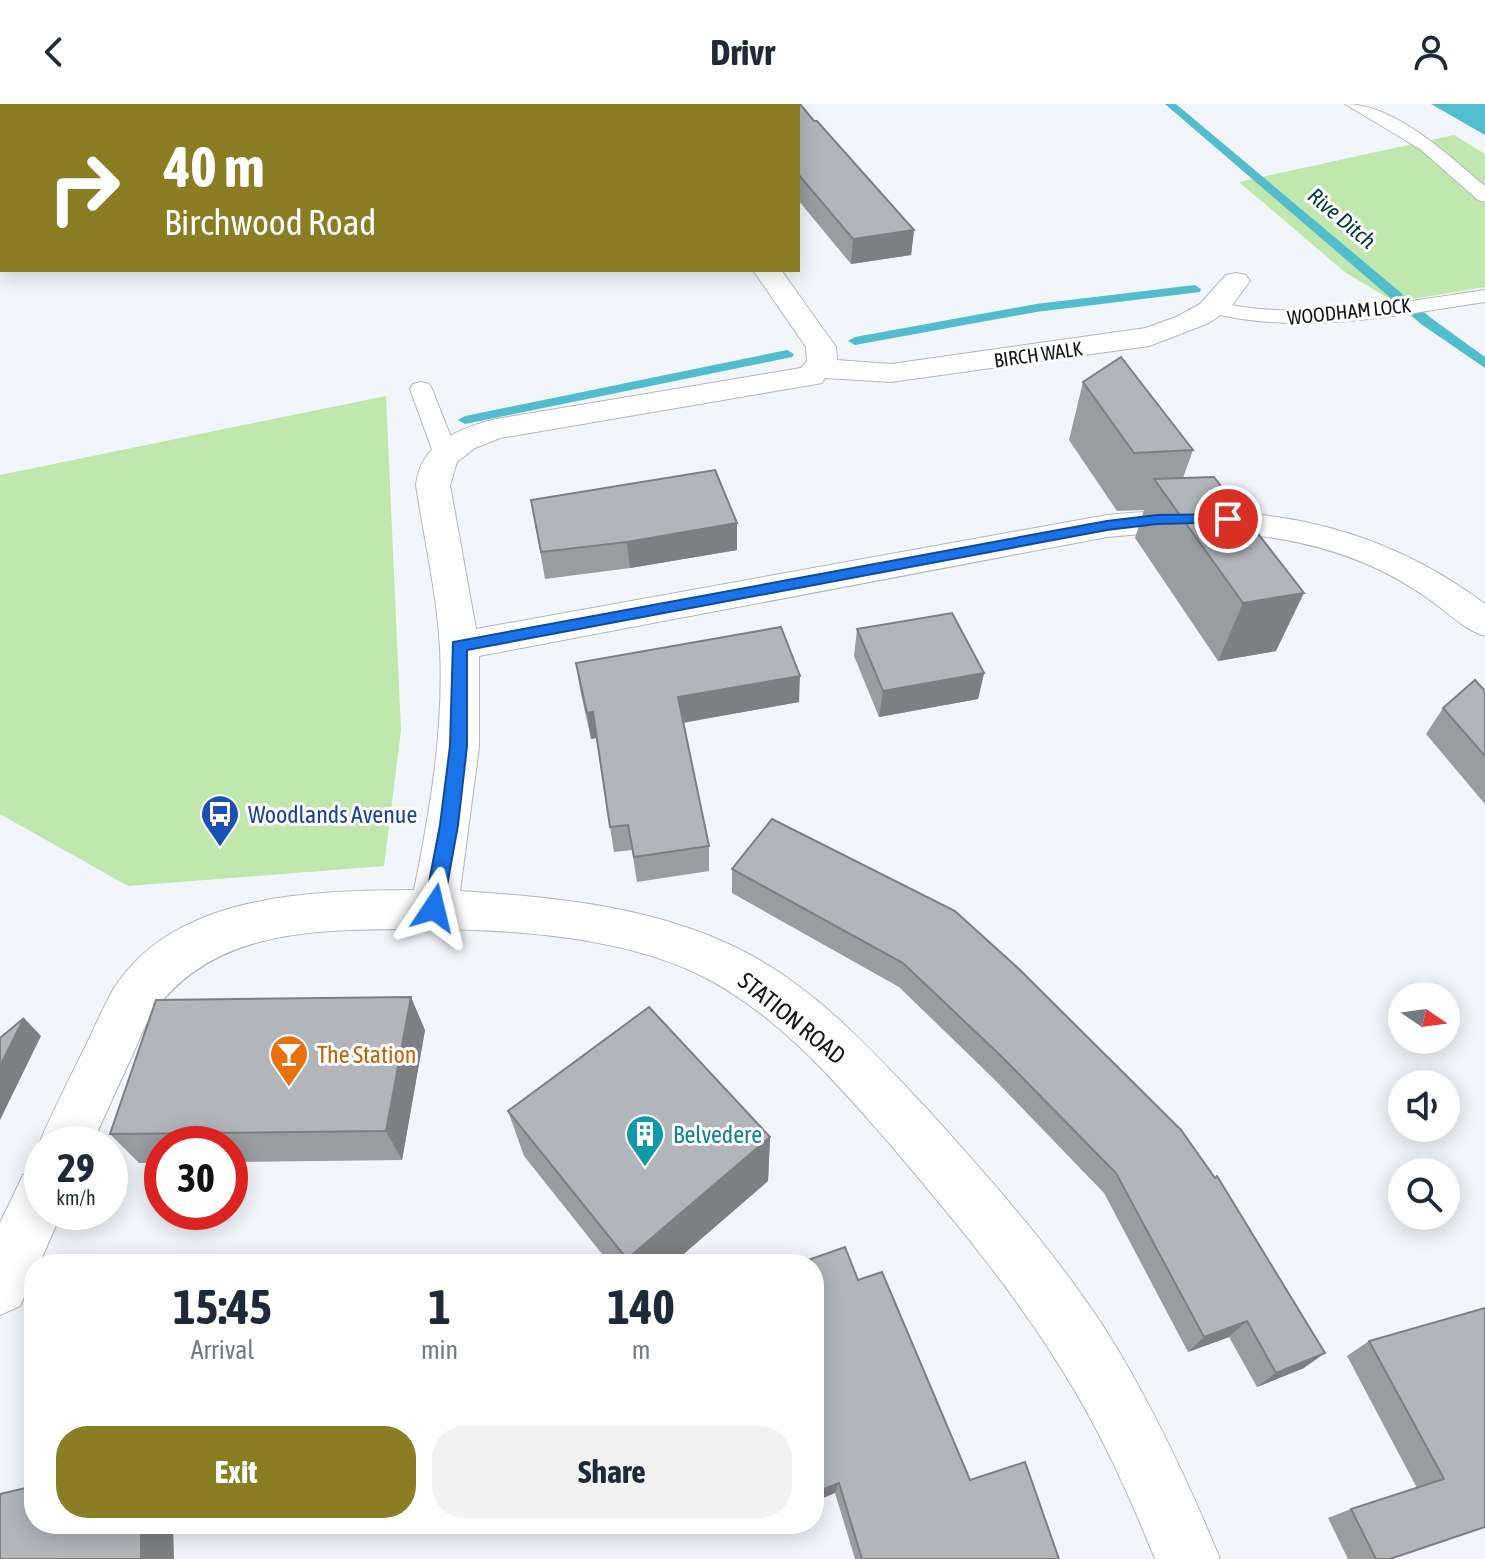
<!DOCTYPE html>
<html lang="en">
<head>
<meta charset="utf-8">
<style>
  body { margin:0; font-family:"Asap Condensed",sans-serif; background:#f2f2f3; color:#1f2937; height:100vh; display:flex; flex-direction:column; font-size:30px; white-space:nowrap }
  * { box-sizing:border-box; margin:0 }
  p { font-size:26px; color:#747a83 }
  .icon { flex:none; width:44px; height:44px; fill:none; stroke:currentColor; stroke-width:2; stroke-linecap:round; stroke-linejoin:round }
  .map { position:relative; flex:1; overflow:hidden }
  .details { position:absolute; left:24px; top:1150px; width:800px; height:280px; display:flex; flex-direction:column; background:#fff; border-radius:32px; box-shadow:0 4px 20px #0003 }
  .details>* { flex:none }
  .banner { position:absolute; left:0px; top:0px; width:800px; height:168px; box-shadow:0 4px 20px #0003; background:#8a7d24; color:#fff; overflow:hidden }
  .needle { width:52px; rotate:103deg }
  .buttons { position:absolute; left:1388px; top:878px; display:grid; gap:16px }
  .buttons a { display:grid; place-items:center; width:72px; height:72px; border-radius:50%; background:#fff; box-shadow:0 4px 20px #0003; font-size:40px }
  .speed { position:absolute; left:24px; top:1022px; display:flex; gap:16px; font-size:40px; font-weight:700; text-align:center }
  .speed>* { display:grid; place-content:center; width:104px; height:104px; border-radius:50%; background:#fff; box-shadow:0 4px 20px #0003; line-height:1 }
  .speed small { font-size:20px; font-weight:400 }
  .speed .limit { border:12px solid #d22; background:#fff; color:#111 }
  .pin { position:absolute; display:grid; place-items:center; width:68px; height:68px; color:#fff; margin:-34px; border:4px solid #fff; border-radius:50%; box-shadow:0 2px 8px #0007 }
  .me { position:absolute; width:88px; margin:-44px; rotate:10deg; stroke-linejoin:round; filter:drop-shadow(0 0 6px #0008) }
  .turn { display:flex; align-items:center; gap:28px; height:168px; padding:0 32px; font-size:36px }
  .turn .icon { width:104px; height:104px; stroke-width:2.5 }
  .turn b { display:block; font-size:56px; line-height:68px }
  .eta { display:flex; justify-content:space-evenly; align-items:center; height:136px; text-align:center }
  .eta b { font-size:48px; font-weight:700; line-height:56px }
  .action { display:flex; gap:16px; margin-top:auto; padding:16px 32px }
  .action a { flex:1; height:92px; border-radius:32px; background:#8a7d24; color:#fff; font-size:32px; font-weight:700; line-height:92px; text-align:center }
  .action a+a { background:#f2f2f3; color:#1f2937 }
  header { display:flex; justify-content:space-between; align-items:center; height:104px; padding:0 32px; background:#fff; font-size:36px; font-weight:700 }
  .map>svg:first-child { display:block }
</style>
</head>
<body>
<header><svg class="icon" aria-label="back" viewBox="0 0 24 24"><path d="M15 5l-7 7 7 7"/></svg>Drivr<svg class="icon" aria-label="person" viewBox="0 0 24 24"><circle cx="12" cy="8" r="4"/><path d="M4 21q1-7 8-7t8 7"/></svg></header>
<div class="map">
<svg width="1485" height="1455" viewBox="0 0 1485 1455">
  <rect width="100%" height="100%" fill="#f2f6fb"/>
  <g fill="#bfe7ae">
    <path d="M 1454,31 L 1485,50 L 1485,183 L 1395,198 L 1346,169 L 1239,78 Z"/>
    <path d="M 386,292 L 401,626 L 384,762 L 128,782 L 0,710 L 0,371 Z"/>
  </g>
  <path fill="#52bdcd" d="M 1431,0 L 1485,0 L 1485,31 Z"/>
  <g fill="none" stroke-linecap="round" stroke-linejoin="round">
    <g fill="#52bdcd" fill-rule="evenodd">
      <path d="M 1165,0 L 1176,0 L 1431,214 L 1485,253 L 1485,264 L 1421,220 Z"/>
      <path d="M 1195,181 L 1201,185 L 1200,188 L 1036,208 L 855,241 L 848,237 L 855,233 L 1036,200 Z"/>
      <path d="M 787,246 L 794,250 L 792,253 L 465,320 L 458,316 L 465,312 Z"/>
    </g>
    <defs>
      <g id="service">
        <path d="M 1345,0 C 1395,0 1448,51 1485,82 L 1485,98 L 1478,96 L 1420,45 Z"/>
        <path d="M 1485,186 L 1485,198 C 1391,212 1300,232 1207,208 L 1203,204 L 1214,198 C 1305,218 1394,199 1485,186 Z"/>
        <path d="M 421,278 L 429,280 L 432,285 L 458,351 L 455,356 L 437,356 L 434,351 L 410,285 L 413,280 Z"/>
      </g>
      <g id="minor">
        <path d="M 635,0 L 659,0 L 661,2 L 637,2 Z"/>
        <path d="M 753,166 L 781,166 L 836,243 L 837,256 L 891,260 L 1146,224 L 1176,213 L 1200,200 L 1226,171 L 1236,169 L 1246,171 L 1250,177 L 1230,204 L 1209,219 L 1149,242 L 891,278 L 825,274 L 822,279 L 811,281 L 500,334 L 475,344 L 457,358 L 450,381 L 476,525 L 1107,411 C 1246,397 1371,414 1485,500 L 1485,532 C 1465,526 1451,511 1434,499 C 1420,488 1403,478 1388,470 C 1299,425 1203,423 1107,433 L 479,552 L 479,643 L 460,787 C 553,793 652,802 737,844 C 813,881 872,946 929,1007 C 992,1077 1056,1149 1107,1228 C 1152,1300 1188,1377 1220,1455 L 1155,1455 C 1129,1391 1101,1328 1064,1269 C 1014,1187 951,1112 889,1039 C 835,977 777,910 702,872 C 619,830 497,824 405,825 C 311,826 209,826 151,912 C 143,924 138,939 132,952 C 118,982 105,1011 92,1040 L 42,1040 L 42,1048 L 39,1040 C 53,1006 70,974 86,941 C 95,923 103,903 113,886 C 174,788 313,787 414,786 C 430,707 444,626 440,544 C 437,489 424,435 416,381 C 420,339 460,324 496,315 L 801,264 L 807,257 L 806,243 Z"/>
        <path d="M 42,1063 L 42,1108 L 62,1108 L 39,1160 L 34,1160 L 34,1171 L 20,1202 L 0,1211 L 0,1119 L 23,1071 Z"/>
      </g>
    </defs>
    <use href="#service" stroke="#b3b7bb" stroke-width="2"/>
    <use href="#minor" stroke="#b3b7bb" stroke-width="2"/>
    <use href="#service" fill="#fff" fill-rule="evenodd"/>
    <use href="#minor" fill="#fff" fill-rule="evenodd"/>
  </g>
  <g fill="#999da0">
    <path d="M 715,0 L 800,0 L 814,17 L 914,126 L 911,151 L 851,160 L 798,96 L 798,2 L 715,2 Z"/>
    <path d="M 1083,278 L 1193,346 L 1183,374 L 1276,547 L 1218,557 L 1135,434 L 1144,406 L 1117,407 L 1069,336 Z"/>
    <path d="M 531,396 L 737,419 L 737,446 L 630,464 L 545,475 Z"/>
    <path d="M 857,525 L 984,569 L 978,595 L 879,613 L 854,552 Z"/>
    <path d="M 576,559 L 799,598 L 683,619 L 709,742 L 709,767 L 637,778 L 632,746 L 614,748 L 596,634 L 591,635 L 580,585 Z"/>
    <path d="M 1485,587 L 1485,700 L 1426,630 L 1443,604 Z"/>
    <path d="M 772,715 L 1304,1264 L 1257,1283 L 1229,1233 L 1188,1248 L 1104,1089 L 994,975 L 899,883 L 732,789 L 732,765 Z"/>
    <path d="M 425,926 L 402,1056 L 230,1058 L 230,1040 L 162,1040 L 162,1059 L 139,1059 L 110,1030 Z"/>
    <path d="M 508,1007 L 770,1033 L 768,1077 L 672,1160 L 610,1160 L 524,1052 Z"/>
    <path d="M 858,1176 L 970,1376 L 1059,1455 L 855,1455 L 835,1389 Z"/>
    <path d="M 1369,1237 L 1485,1423 L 1390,1455 L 1348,1455 L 1328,1414 L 1351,1405 L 1417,1384 L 1347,1252 Z"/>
  </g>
  <g fill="#7d7f82">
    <path d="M 914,126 L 911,151 L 851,160 L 853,135 Z"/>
    <path d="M 737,419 L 737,446 L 630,464 L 627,438 Z"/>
    <path d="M 1304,489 L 1276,547 L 1218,557 L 1243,499 Z"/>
    <path d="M 984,569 L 978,595 L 879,613 L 883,587 Z"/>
    <path d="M 800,572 L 799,598 L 680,619 L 678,593 Z"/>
    <path d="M 593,608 L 596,634 L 591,635 L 587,609 Z"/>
    <path d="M 411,893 L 425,926 L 402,1056 L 386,1027 Z"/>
    <path d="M 24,914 L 41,932 L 0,1016 L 0,962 Z"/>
    <path d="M 770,1033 L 768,1077 L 672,1160 L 628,1160 L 627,1155 Z"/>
    <path d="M 1247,1217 L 1229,1233 L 1188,1248 L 1204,1233 Z"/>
    <path d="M 1325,1249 L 1304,1264 L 1257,1283 L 1276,1269 Z"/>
    <path d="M 839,1379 L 835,1389 L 814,1398 L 814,1389 Z"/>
    <path d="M 141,1420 L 173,1420 L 174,1455 L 141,1455 Z"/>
    <path d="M 739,1420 L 759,1420 L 739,1428 Z"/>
  </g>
  <g fill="#b2b6ba" stroke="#7d7f82" stroke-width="2">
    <path d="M 729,0 L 800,0 L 814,17 L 817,17 L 914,126 L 853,135 L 798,70 L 798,2 L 731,2 Z"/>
    <path d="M 1121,253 L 1193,346 L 1134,349 L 1083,278 Z"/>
    <path d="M 715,366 L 737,419 L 627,438 L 541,448 L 531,396 Z"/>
    <path d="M 1214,373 L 1304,489 L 1243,499 L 1154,375 Z"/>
    <path d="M 952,509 L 984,569 L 883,587 L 857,525 Z"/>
    <path d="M 781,523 L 800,572 L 678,593 L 709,742 L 634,753 L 628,721 L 610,723 L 593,608 L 587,609 L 576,559 Z"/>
    <path d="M 1475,576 L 1485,587 L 1485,652 L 1443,604 Z"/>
    <path d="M 772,715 L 955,807 L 1019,865 L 1181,1026 L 1215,1074 L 1217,1072 L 1325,1249 L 1276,1269 L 1247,1217 L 1204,1233 L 1116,1069 L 1002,953 L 903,859 L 732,765 Z"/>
    <path d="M 411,893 L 386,1027 L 110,1030 L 156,896 Z"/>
    <path d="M 649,903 L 770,1033 L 627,1155 L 508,1007 Z"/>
    <path d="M 24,914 L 0,962 L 0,934 Z"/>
    <path d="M 845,1143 L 858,1176 L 882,1168 L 970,1376 L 1025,1358 L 1059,1455 L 862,1455 L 839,1379 L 814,1389 L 814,1160 L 797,1160 Z"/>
    <path d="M 1485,1204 L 1485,1423 L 1390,1455 L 1376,1455 L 1351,1405 L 1444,1375 L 1369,1237 Z"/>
    <path d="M 34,1382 L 34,1420 L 141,1420 L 141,1455 L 0,1455 L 0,1390 Z"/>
  </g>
  <path fill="#1a73e8" stroke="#114b97" stroke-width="2" d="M 1228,410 L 1234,412 L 1234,418 L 1157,420 L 1107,426 L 467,546 L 467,642 L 458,721 L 443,804 L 441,810 L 427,810 L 424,804 L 440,721 L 450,642 L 453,538 L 1107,417 L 1157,411 Z"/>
  <defs>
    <symbol id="bus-pin" viewBox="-11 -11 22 30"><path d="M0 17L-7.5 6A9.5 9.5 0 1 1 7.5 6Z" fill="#1a4fb4" stroke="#fff"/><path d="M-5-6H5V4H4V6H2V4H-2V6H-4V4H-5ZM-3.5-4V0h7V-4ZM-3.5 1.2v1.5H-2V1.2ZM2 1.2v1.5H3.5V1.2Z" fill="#fff"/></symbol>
    <symbol id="bar-pin" viewBox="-11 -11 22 30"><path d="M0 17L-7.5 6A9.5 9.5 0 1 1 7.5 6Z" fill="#e8710a" stroke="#fff"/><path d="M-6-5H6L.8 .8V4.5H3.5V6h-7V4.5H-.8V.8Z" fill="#fff"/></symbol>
    <symbol id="building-pin" viewBox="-11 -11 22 30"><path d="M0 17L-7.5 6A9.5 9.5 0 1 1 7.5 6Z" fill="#0f9aa8" stroke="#fff"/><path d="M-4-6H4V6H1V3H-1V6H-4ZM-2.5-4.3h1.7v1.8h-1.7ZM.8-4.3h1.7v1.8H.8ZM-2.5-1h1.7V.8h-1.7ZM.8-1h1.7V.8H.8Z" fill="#fff"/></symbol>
  </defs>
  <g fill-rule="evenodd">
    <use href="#bus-pin" x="198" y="688" width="44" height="60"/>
    <use href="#bar-pin" x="267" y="928" width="44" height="60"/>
    <use href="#building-pin" x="623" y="1008" width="44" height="60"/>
  </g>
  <g text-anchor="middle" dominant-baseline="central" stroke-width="6" stroke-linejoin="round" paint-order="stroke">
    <g font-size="20" fill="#131415" stroke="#fff">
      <text transform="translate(1349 207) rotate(-6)">WOODHAM LOCK</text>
      <text transform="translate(1038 250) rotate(-8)">BIRCH WALK</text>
    </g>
    <g font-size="22" font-style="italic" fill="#01363d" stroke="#fff">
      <text transform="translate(1342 114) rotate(40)">Rive Ditch</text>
    </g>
    <g font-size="24" fill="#164399" stroke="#fff" text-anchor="start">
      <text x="248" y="710">Woodlands Avenue</text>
    </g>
    <g font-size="24" fill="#131415" stroke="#fff">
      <text transform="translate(792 914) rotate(39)">STATION ROAD</text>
    </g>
    <g font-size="24" fill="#c56008" stroke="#fff" text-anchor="start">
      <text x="317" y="950">The Station</text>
    </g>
    <g font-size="24" fill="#0d838f" stroke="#fff" text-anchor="start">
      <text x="673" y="1030">Belvedere</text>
    </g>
  </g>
</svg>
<div class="buttons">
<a><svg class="needle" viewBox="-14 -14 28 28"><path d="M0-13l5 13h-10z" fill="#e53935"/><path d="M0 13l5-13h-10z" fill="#747a83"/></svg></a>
<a><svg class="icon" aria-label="sound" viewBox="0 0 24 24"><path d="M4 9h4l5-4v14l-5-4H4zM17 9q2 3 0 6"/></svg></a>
<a><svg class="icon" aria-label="search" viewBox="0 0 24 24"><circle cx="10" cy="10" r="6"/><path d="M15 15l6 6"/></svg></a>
</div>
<div class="speed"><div>29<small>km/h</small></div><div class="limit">30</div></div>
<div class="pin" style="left:1228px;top:415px;background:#d93025"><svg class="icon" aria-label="arrive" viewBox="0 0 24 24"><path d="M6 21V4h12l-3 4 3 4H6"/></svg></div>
<svg class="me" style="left:434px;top:804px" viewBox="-20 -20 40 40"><path d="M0-17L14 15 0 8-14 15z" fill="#1a73e8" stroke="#fff" stroke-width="4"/></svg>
<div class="banner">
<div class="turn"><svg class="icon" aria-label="right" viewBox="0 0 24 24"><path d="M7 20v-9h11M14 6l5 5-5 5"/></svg><div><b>40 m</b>Birchwood Road</div></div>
</div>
<section class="details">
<div class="eta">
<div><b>15:45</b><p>Arrival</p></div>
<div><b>1</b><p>min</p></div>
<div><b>140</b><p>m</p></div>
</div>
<div class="action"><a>Exit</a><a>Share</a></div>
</section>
</div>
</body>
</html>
